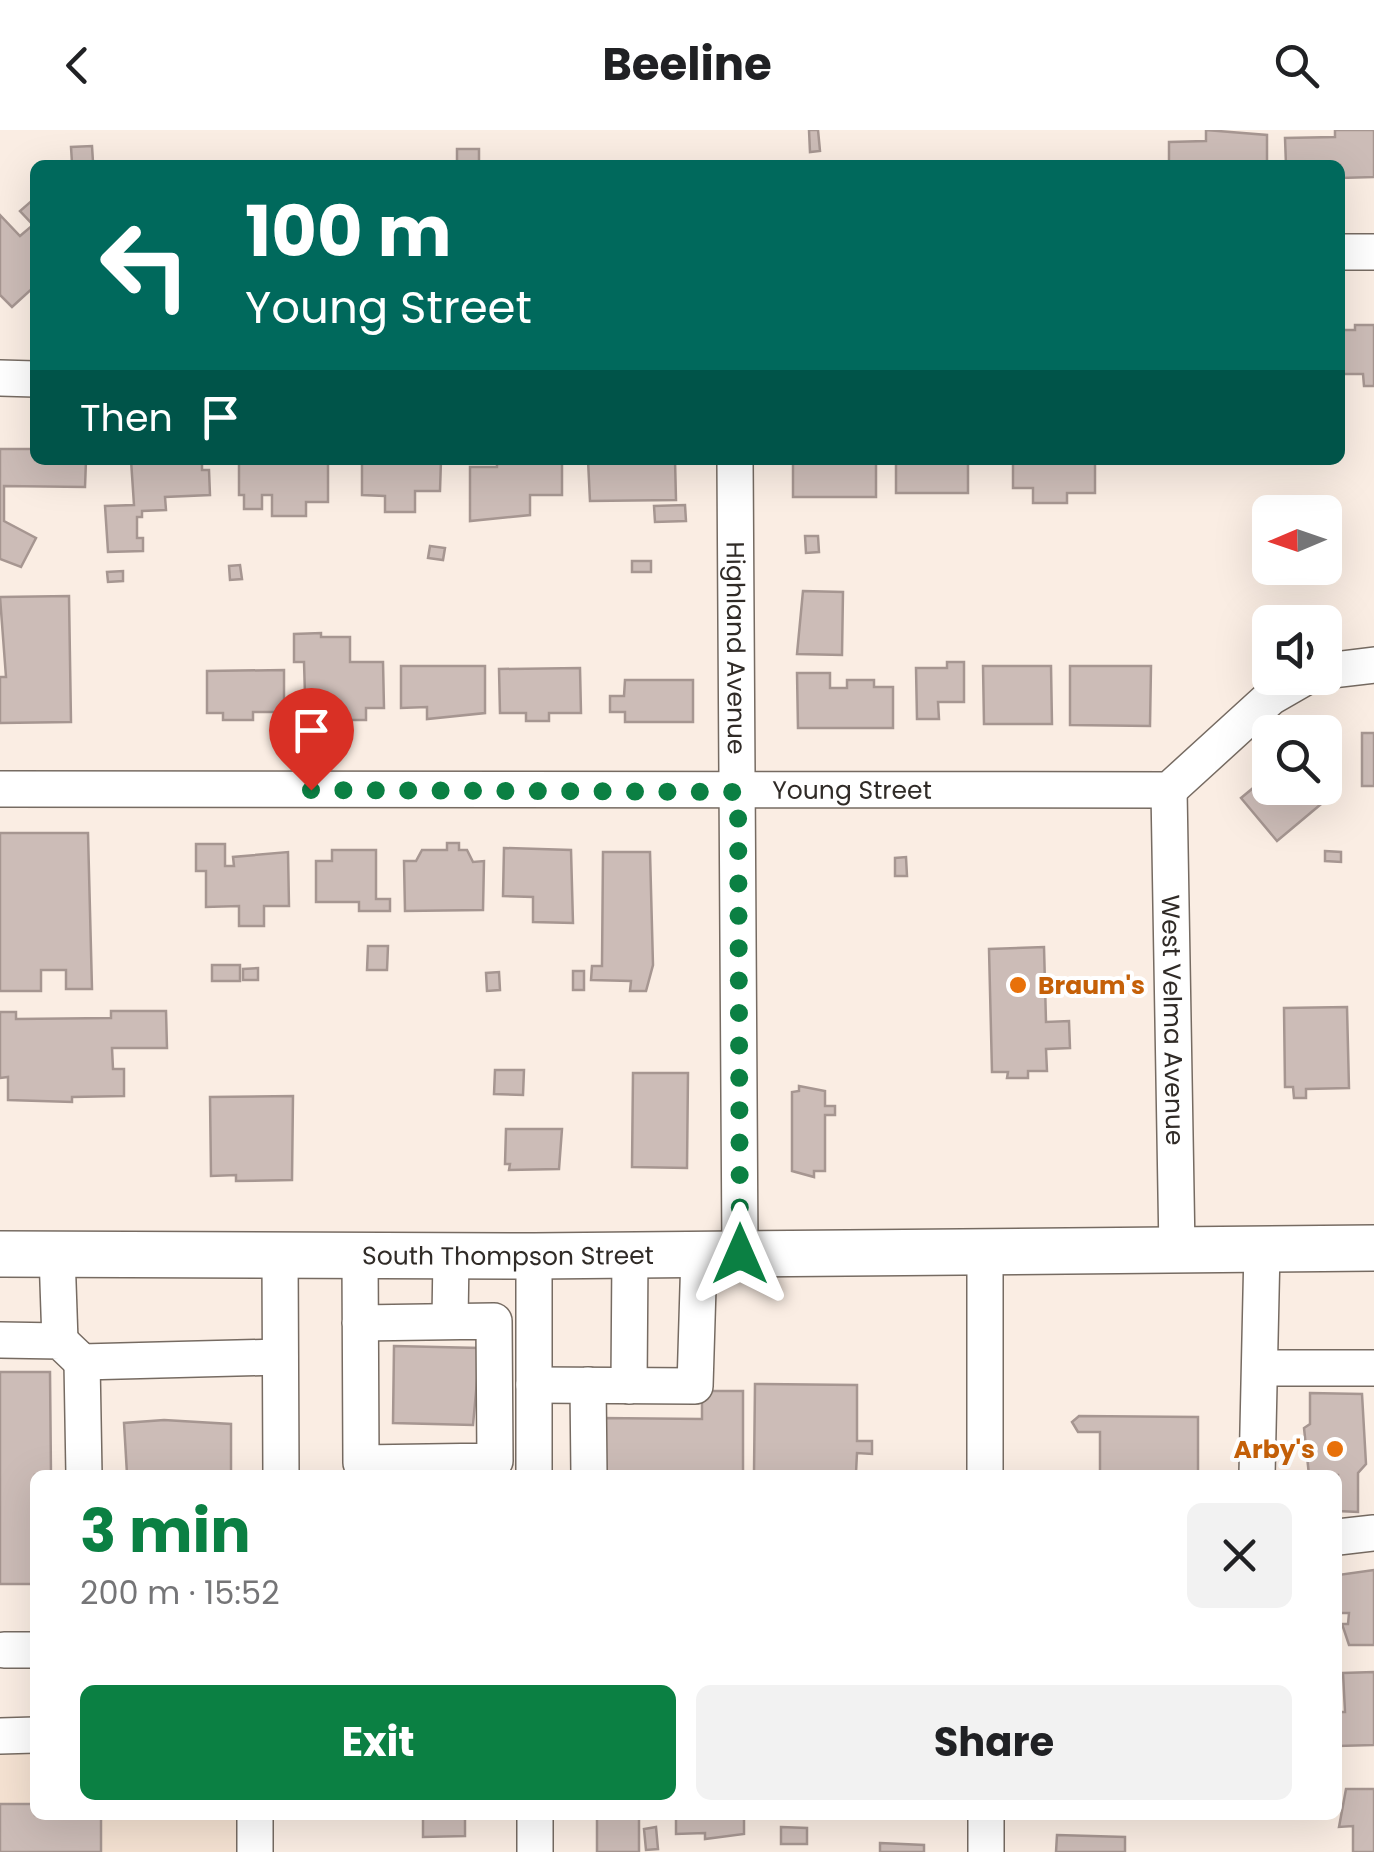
<!DOCTYPE html>
<html lang="en">
<head>
<meta charset="utf-8">
<style>
  body { margin:0; font-family:Poppins,sans-serif; background:#f2f2f2; color:#202124; height:100vh; display:flex; flex-direction:column; font-size:38px; white-space:nowrap }
  * { box-sizing:border-box; margin:0 }
  p { font-size:32px; color:#757577 }
  .icon { flex:none; width:55px; height:55px; fill:none; stroke:currentColor; stroke-width:2; stroke-linecap:round; stroke-linejoin:round }
  .map { position:relative; flex:1; overflow:hidden }
  .side { position:absolute; left:30px; top:1340px; width:1312px; height:350px; display:flex; flex-direction:column; background:#fff; border-radius:15px; box-shadow:0 10px 40px #0002 }
  .side>* { flex:none }
  .guide { position:absolute; left:30px; top:30px; width:1315px; height:305px; border-radius:15px; box-shadow:0 10px 40px #0002; background:#00695c; color:#fff; overflow:hidden }
  .needle { width:65px; rotate:268deg }
  .buttons { position:absolute; left:1252px; top:365px; display:grid; gap:20px }
  .buttons a { display:grid; place-items:center; width:90px; height:90px; border-radius:15px; background:#fff; box-shadow:0 10px 40px #0002; font-size:50px }
  .pin { position:absolute; display:grid; place-items:center; width:85px; height:85px; color:#fff; margin:-102px -42px; border-radius:50% 50% 50% 0; rotate:-45deg; box-shadow:0 0 10px #0007 }
  .pin .icon { rotate:45deg }
  .me { position:absolute; width:110px; margin:-55px; rotate:0deg; stroke-linejoin:round; filter:drop-shadow(0 0 8px #0008) }
  .turn { display:flex; align-items:center; gap:35px; height:210px; padding:0 50px; font-size:45px }
  .turn .icon { width:130px; height:130px; stroke-width:2.5 }
  .turn b { display:block; font-size:70px; line-height:85px }
  .then { display:flex; align-items:center; height:95px; padding:0 50px; background:#0003; gap:20px; font-size:38px }
  .round { display:grid; place-items:center; flex:none; width:105px; height:105px; border-radius:15px; background:#f2f2f2 }
  .headline { display:flex; align-items:center; justify-content:space-between; height:170px; padding:0 50px }
  h1 { font-size:60px; font-weight:700; line-height:75px; color:#0b8043 }
  .primary-button { display:flex; gap:20px; margin-top:auto; padding:20px 50px }
  .primary-button a { flex:1; height:115px; border-radius:15px; background:#0b8043; color:#fff; font-size:40px; font-weight:700; line-height:115px; text-align:center }
  .primary-button a+a { background:#f2f2f2; color:#202124 }
  header { display:flex; justify-content:space-between; align-items:center; height:130px; padding:0 50px; background:#fff; font-size:45px; font-weight:700 }
  .map>svg:first-child { display:block }
</style>
</head>
<body>
<header><svg class="icon" aria-label="back" viewBox="0 0 24 24"><path d="M15 5l-7 7 7 7"/></svg>Beeline<svg class="icon" aria-label="search" viewBox="0 0 24 24"><circle cx="10" cy="10" r="6"/><path d="M15 15l6 6"/></svg></header>
<div class="map">
<svg width="1374" height="1722" viewBox="0 0 1374 1722">
  <rect width="100%" height="100%" fill="#faede3"/>
  <path fill="#f5e2d2" d="M 35,1605 L 35,1685 L 255,1685 L 255,1722 L 0,1722 L 0,1606 Z"/>
  <g fill="#ccbcb7" stroke="#a69691" stroke-width="2.5">
    <path d="M 809,0 L 818,0 L 820,21 L 810,22 Z"/>
    <path d="M 1206,0 L 1267,5 L 1267,35 L 1169,35 L 1169,12 L 1206,11 Z"/>
    <path d="M 1335,0 L 1374,0 L 1374,47 L 1340,48 L 1340,35 L 1286,35 L 1285,8 L 1335,7 Z"/>
    <path d="M 92,16 L 93,32 L 72,33 L 71,17 Z"/>
    <rect x="457" y="19" width="22" height="16"/>
    <path d="M 35,68 L 35,156 L 12,177 L 0,165 L 0,85 L 20,106 L 33,95 L 20,81 Z"/>
    <path d="M 1355,195 L 1374,195 L 1374,256 L 1364,256 L 1363,244 L 1340,244 L 1340,200 L 1355,200 Z"/>
    <path d="M 0,319 L 35,319 L 35,330 L 86,330 L 85,357 L 4,356 L 4,391 L 36,408 L 21,437 L 0,429 Z"/>
    <path d="M 131,330 L 202,330 L 202,340 L 209,340 L 210,365 L 165,367 L 166,380 L 142,381 L 142,387 L 137,387 L 137,408 L 143,408 L 143,421 L 108,422 L 105,376 L 134,375 Z"/>
    <path d="M 267,330 L 328,330 L 328,372 L 306,372 L 306,386 L 272,386 L 272,365 L 262,365 L 262,379 L 244,379 L 244,365 L 239,365 L 239,333 Z"/>
    <path d="M 362,330 L 441,330 L 440,361 L 415,361 L 415,382 L 385,382 L 385,366 L 362,365 Z"/>
    <path d="M 497,330 L 562,330 L 562,365 L 530,365 L 530,385 L 470,391 L 470,337 L 497,337 Z"/>
    <path d="M 588,330 L 675,330 L 676,370 L 590,371 Z"/>
    <rect x="793" y="330" width="83" height="37"/>
    <rect x="896" y="330" width="72" height="33"/>
    <path d="M 1013,330 L 1095,330 L 1095,363 L 1067,363 L 1067,373 L 1033,373 L 1033,358 L 1013,358 Z"/>
    <path d="M 685,375 L 686,391 L 655,392 L 654,376 Z"/>
    <path d="M 805,406 L 818,406 L 819,422 L 806,423 Z"/>
    <path d="M 430,416 L 445,418 L 443,430 L 428,428 Z"/>
    <rect x="632" y="431" width="19" height="11"/>
    <path d="M 240,435 L 242,449 L 230,450 L 229,436 Z"/>
    <path d="M 123,441 L 123,451 L 108,452 L 107,442 Z"/>
    <path d="M 803,461 L 843,462 L 842,525 L 797,524 Z"/>
    <path d="M 69,466 L 71,592 L 0,593 L 0,547 L 6,547 L 0,467 Z"/>
    <path d="M 321,503 L 321,507 L 350,507 L 350,532 L 383,532 L 384,578 L 366,578 L 366,590 L 335,590 L 334,578 L 320,578 L 320,565 L 305,565 L 304,532 L 294,532 L 294,504 Z"/>
    <path d="M 947,532 L 964,532 L 964,572 L 938,572 L 939,589 L 917,589 L 916,538 L 947,538 Z"/>
    <path d="M 401,536 L 485,536 L 485,583 L 427,589 L 427,577 L 401,578 Z"/>
    <path d="M 983,536 L 1051,536 L 1052,594 L 984,594 Z"/>
    <path d="M 1070,536 L 1151,536 L 1150,596 L 1070,595 Z"/>
    <path d="M 580,538 L 581,583 L 549,583 L 549,591 L 526,591 L 526,583 L 500,583 L 499,539 Z"/>
    <path d="M 284,540 L 284,582 L 253,582 L 253,590 L 223,590 L 223,583 L 207,583 L 207,541 Z"/>
    <path d="M 797,543 L 830,543 L 830,558 L 847,558 L 847,550 L 874,550 L 874,557 L 893,557 L 893,598 L 798,598 Z"/>
    <path d="M 625,550 L 693,550 L 693,592 L 625,592 L 625,582 L 610,582 L 610,566 L 624,566 Z"/>
    <rect x="1362" y="603" width="12" height="53"/>
    <path d="M 1325,643 L 1339,659 L 1277,711 L 1241,668 L 1270,644 L 1270,658 L 1325,658 Z"/>
    <path d="M 0,703 L 88,703 L 92,859 L 66,859 L 66,840 L 41,840 L 41,861 L 0,861 Z"/>
    <path d="M 447,713 L 459,713 L 459,720 L 467,720 L 473,732 L 484,731 L 483,780 L 405,781 L 404,731 L 416,731 L 422,720 L 447,720 Z"/>
    <path d="M 196,714 L 225,714 L 225,736 L 234,736 L 233,727 L 288,722 L 289,776 L 264,776 L 264,796 L 239,796 L 239,776 L 206,777 L 206,741 L 196,741 Z"/>
    <path d="M 504,718 L 571,720 L 573,793 L 533,792 L 533,767 L 503,766 Z"/>
    <path d="M 332,720 L 376,720 L 376,769 L 390,769 L 390,781 L 359,781 L 359,772 L 316,772 L 316,731 L 332,731 Z"/>
    <path d="M 1325,721 L 1341,722 L 1341,732 L 1325,731 Z"/>
    <path d="M 603,722 L 650,722 L 653,835 L 646,861 L 630,861 L 631,851 L 591,850 L 592,836 L 602,836 Z"/>
    <path d="M 906,727 L 907,746 L 895,746 L 895,728 Z"/>
    <path d="M 368,816 L 388,816 L 387,840 L 367,840 Z"/>
    <path d="M 1044,817 L 1046,892 L 1069,891 L 1070,918 L 1046,919 L 1047,941 L 1028,941 L 1028,948 L 1007,948 L 1008,942 L 992,942 L 989,819 Z"/>
    <rect x="212" y="835" width="28" height="16"/>
    <path d="M 258,838 L 258,850 L 243,850 L 243,839 Z"/>
    <rect x="573" y="841" width="11" height="19"/>
    <path d="M 499,842 L 500,860 L 487,861 L 486,843 Z"/>
    <path d="M 1347,877 L 1349,958 L 1306,959 L 1306,968 L 1294,968 L 1293,957 L 1285,957 L 1284,878 Z"/>
    <path d="M 111,881 L 166,881 L 167,918 L 112,918 L 113,939 L 124,939 L 124,966 L 72,967 L 72,972 L 8,970 L 8,947 L 0,948 L 0,882 L 16,882 L 16,889 L 111,888 Z"/>
    <path d="M 495,940 L 524,940 L 523,965 L 494,964 Z"/>
    <path d="M 633,943 L 688,943 L 687,1038 L 632,1037 Z"/>
    <path d="M 799,956 L 825,961 L 825,976 L 835,976 L 835,985 L 825,985 L 825,1041 L 814,1041 L 814,1047 L 792,1041 L 792,962 L 799,961 Z"/>
    <path d="M 293,966 L 292,1050 L 236,1051 L 236,1045 L 211,1046 L 210,967 Z"/>
    <path d="M 506,999 L 562,999 L 559,1039 L 509,1040 L 510,1034 L 505,1034 Z"/>
    <path d="M 394,1216 L 480,1218 L 473,1295 L 393,1293 Z"/>
    <path d="M 0,1242 L 50,1242 L 51,1345 L 35,1345 L 35,1454 L 0,1454 Z"/>
    <path d="M 755,1254 L 857,1255 L 857,1311 L 872,1311 L 872,1324 L 857,1323 L 856,1343 L 754,1342 Z"/>
    <path d="M 702,1261 L 743,1261 L 743,1345 L 602,1345 L 602,1288 L 702,1289 Z"/>
    <path d="M 1310,1263 L 1362,1264 L 1366,1334 L 1358,1343 L 1358,1382 L 1338,1381 L 1338,1345 L 1309,1345 L 1304,1298 L 1310,1294 Z"/>
    <path d="M 1079,1286 L 1198,1287 L 1198,1345 L 1100,1345 L 1100,1302 L 1078,1302 L 1072,1292 Z"/>
    <path d="M 164,1290 L 231,1294 L 231,1345 L 123,1345 L 127,1344 L 124,1293 Z"/>
    <path d="M 1374,1440 L 1374,1515 L 1349,1515 L 1342,1494 L 1348,1494 L 1349,1483 L 1338,1483 L 1338,1445 Z"/>
    <path d="M 1374,1542 L 1374,1615 L 1338,1616 L 1338,1582 L 1345,1582 L 1343,1543 Z"/>
    <path d="M 1346,1659 L 1374,1659 L 1374,1722 L 1353,1722 L 1353,1696 L 1339,1697 Z"/>
    <path d="M 0,1674 L 35,1674 L 35,1685 L 101,1685 L 101,1722 L 0,1722 Z"/>
    <path d="M 423,1685 L 465,1685 L 465,1706 L 423,1707 Z"/>
    <rect x="597" y="1685" width="42" height="37"/>
    <path d="M 676,1685 L 744,1685 L 744,1704 L 705,1709 L 705,1703 L 676,1704 Z"/>
    <path d="M 656,1697 L 658,1719 L 646,1720 L 644,1699 Z"/>
    <path d="M 781,1697 L 807,1698 L 807,1714 L 781,1714 Z"/>
    <path d="M 1057,1705 L 1125,1707 L 1125,1722 L 1056,1722 Z"/>
    <path d="M 880,1713 L 924,1715 L 924,1722 L 880,1722 Z"/>
  </g>
  <g fill="none" stroke-linecap="round" stroke-linejoin="round">
    <defs>
      <g id="minor">
        <path d="M 1340,122 L 1374,122"/>
        <path d="M 0,248 L 35,249"/>
        <path id="s1" d="M 735,330 L 740,1124"/>
        <path d="M 1325,541 L 1374,535"/>
        <path id="s2" d="M 0,659 L 1169,660 L 1271,567 L 1304,548"/>
        <path id="s3" d="M 1169,660 L 1177,1120"/>
        <path d="M 985,1122 L 985,1345"/>
        <path d="M 57,1124 L 60,1211"/>
        <path d="M 280,1125 L 281,1345"/>
        <path d="M 360,1125 L 361,1333 L 495,1331 L 494,1191 L 360,1193"/>
        <path d="M 534,1126 L 534,1345"/>
        <path d="M 450,1191 L 451,1125"/>
        <path d="M 0,1210 L 60,1211 L 82,1232 L 280,1227"/>
        <path d="M 82,1232 L 84,1345"/>
        <path d="M 1263,1238 L 1374,1238"/>
        <path d="M 534,1255 L 695,1256 L 699,1124"/>
        <path d="M 588,1255 L 589,1345"/>
        <path d="M 629,1256 L 630,1125"/>
        <path d="M 1257,1345 L 1262,1119"/>
        <path d="M 1338,1407 L 1374,1403"/>
        <path d="M 4,1520 L 35,1520"/>
        <path d="M 0,1606 L 35,1605"/>
        <path d="M 255,1685 L 255,1722"/>
        <path d="M 535,1685 L 535,1722"/>
        <path d="M 986,1685 L 986,1722"/>
      </g>
      <g id="major">
        <path id="s4" d="M 0,1124 L 534,1126 L 1374,1118"/>
      </g>
    </defs>
    <use href="#minor" stroke="#766b62" stroke-width="38"/>
    <use href="#major" stroke="#766b62" stroke-width="48"/>
    <use href="#minor" stroke="#fff" stroke-width="35"/>
    <use href="#major" stroke="#fff" stroke-width="45"/>
  </g>
  <g fill="none" stroke-linecap="round" stroke-linejoin="round">
    <path stroke="#0b8043" stroke-width="18" stroke-dasharray="0 32.4" d="M 311,660 L 738,662 L 740,1124"/>
  </g>
  <g fill="#e8710a" stroke="#fff" stroke-width="4">
    <circle cx="1018" cy="855" r="10"/>
    <circle cx="1335" cy="1319" r="10"/>
  </g>
  <g text-anchor="middle" dominant-baseline="central" stroke-width="8" stroke-linejoin="round" paint-order="stroke">
    <g font-size="25" fill="#302b27" stroke="#fff">
      <text stroke="none"><textPath href="#s1" startOffset="188">Highland Avenue</textPath></text>
      <text stroke="none"><textPath href="#s2" startOffset="852">Young Street</textPath></text>
      <text stroke="none"><textPath href="#s3" startOffset="230">West Velma Avenue</textPath></text>
      <text stroke="none"><textPath href="#s4" startOffset="508">South Thompson Street</textPath></text>
    </g>
    <g font-size="25" font-weight="bold" fill="#c56008" stroke="#fff" text-anchor="start">
      <text x="1038" y="855">Braum's</text>
      <text x="1315" y="1319" text-anchor="end">Arby's</text>
    </g>
  </g>
</svg>
<div class="buttons">
<a><svg class="needle" viewBox="-14 -14 28 28"><path d="M0-13l5 13h-10z" fill="#e53935"/><path d="M0 13l5-13h-10z" fill="#757577"/></svg></a>
<a><svg class="icon" aria-label="sound" viewBox="0 0 24 24"><path d="M4 9h4l5-4v14l-5-4H4zM17 9q2 3 0 6"/></svg></a>
<a><svg class="icon" aria-label="search" viewBox="0 0 24 24"><circle cx="10" cy="10" r="6"/><path d="M15 15l6 6"/></svg></a>
</div>
<div class="pin" style="left:311px;top:660px;background:#d93025"><svg class="icon" aria-label="arrive" viewBox="0 0 24 24"><path d="M6 21V4h12l-3 4 3 4H6"/></svg></div>
<svg class="me" style="left:740px;top:1124px" viewBox="-20 -20 40 40"><path d="M0-17L14 15 0 8-14 15z" fill="#0b8043" stroke="#fff" stroke-width="4"/></svg>
<div class="guide">
<div class="turn"><svg class="icon" aria-label="left" viewBox="0 0 24 24"><path d="M17 20v-9H6M10 6l-5 5 5 5"/></svg><div><b>100 m</b>Young Street</div></div>
<div class="then">Then<svg class="icon" aria-label="arrive" viewBox="0 0 24 24"><path d="M6 21V4h12l-3 4 3 4H6"/></svg></div>
</div>
<section class="side">
<div class="headline"><div><h1>3 min</h1><p>200 m · 15:52</p></div><a class="round"><svg class="icon" aria-label="close" viewBox="0 0 24 24"><path d="M6 6l12 12M18 6L6 18"/></svg></a></div>
<div class="primary-button"><a>Exit</a><a>Share</a></div>
</section>
</div>
</body>
</html>
